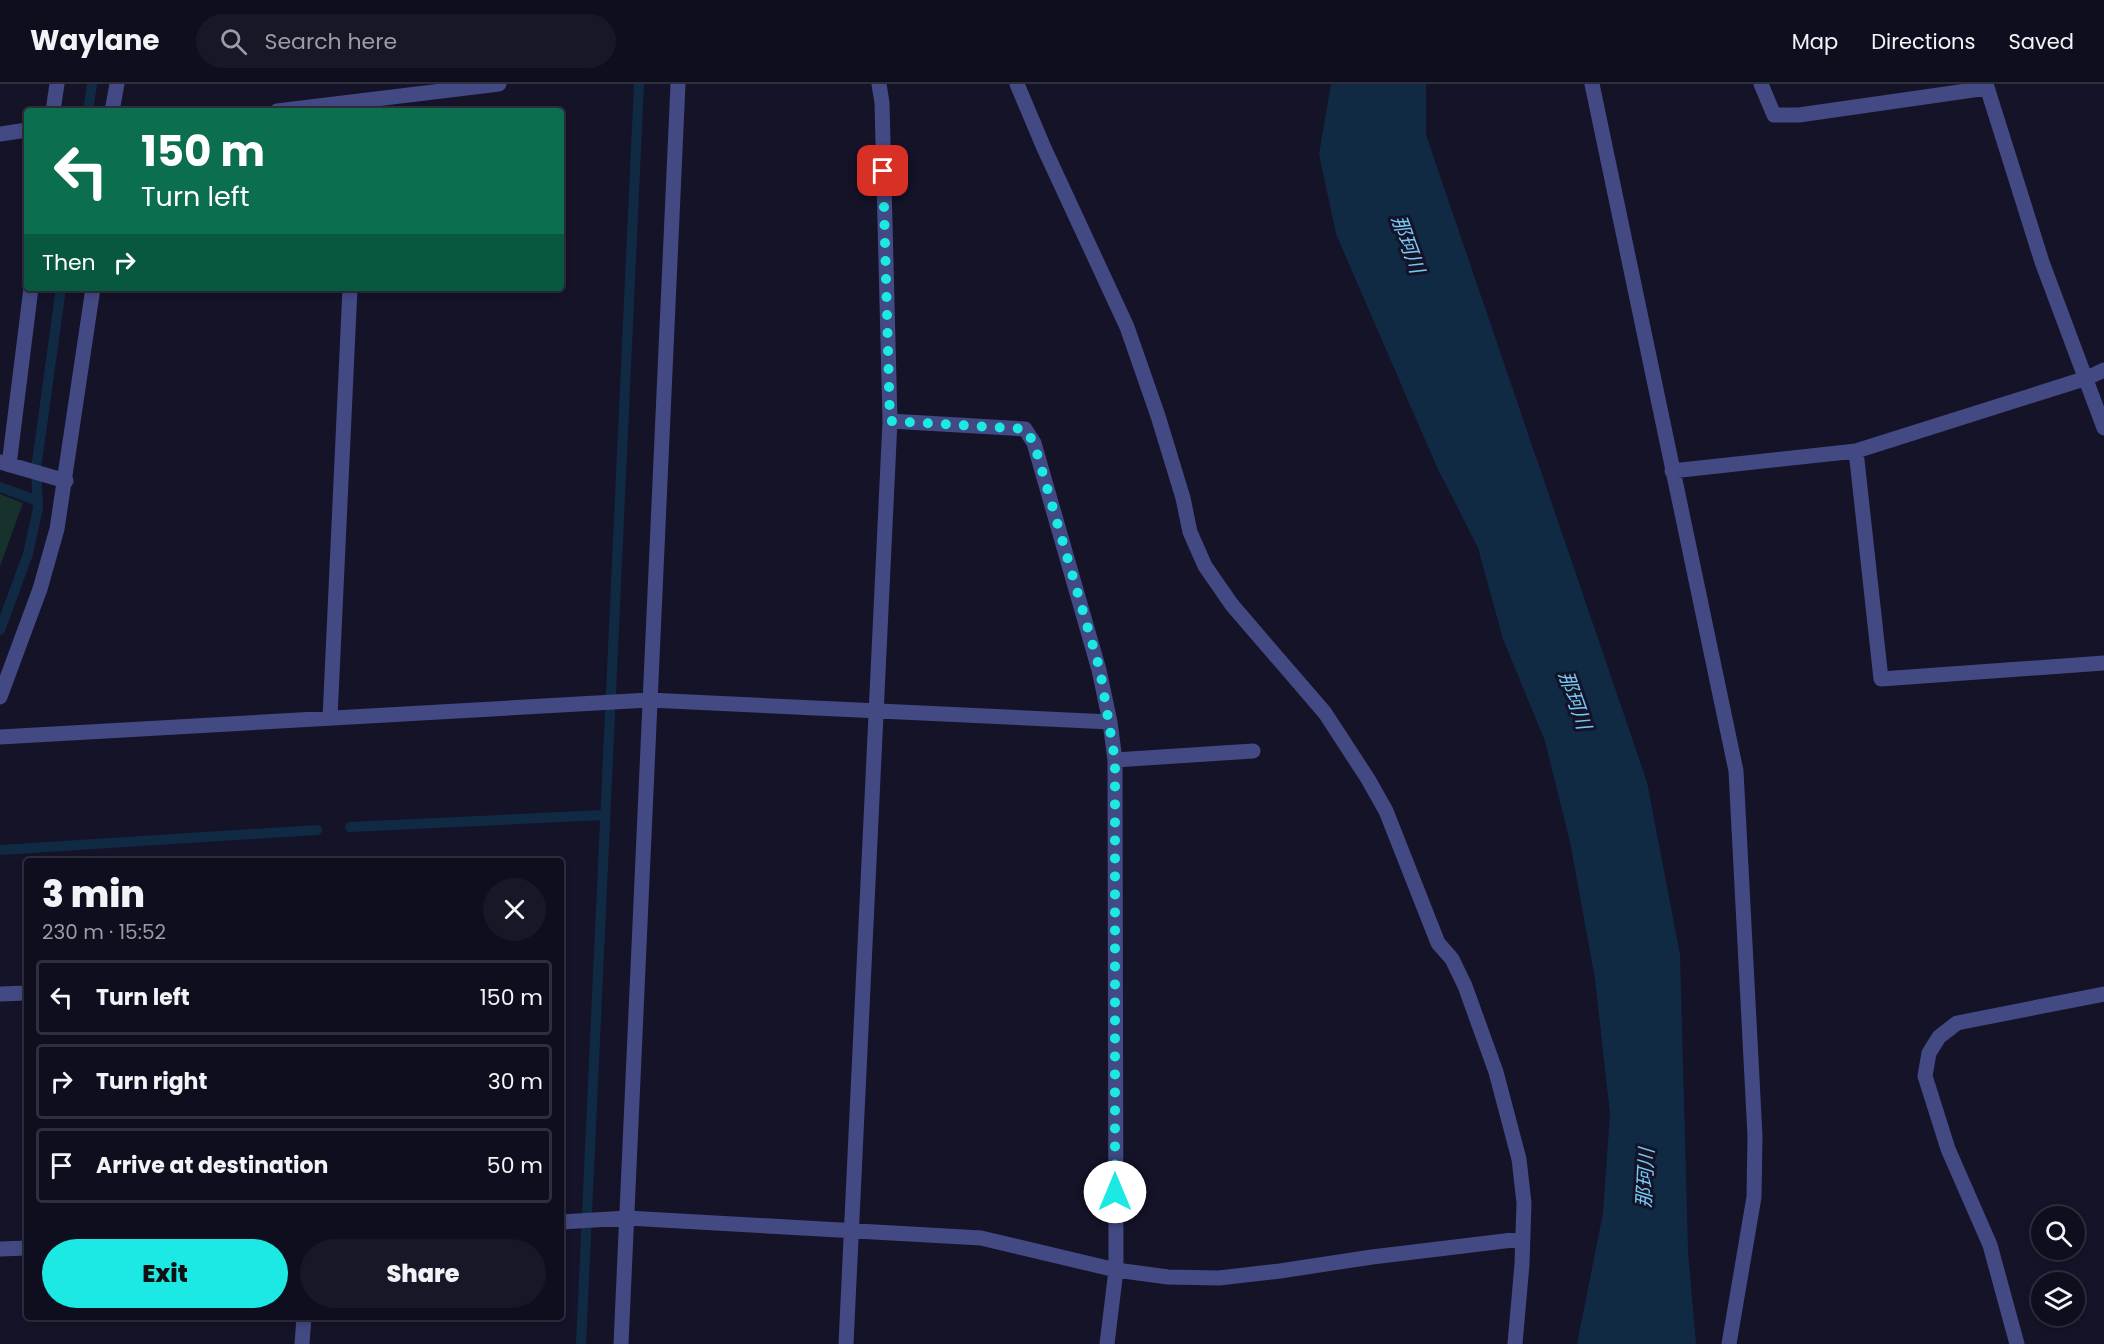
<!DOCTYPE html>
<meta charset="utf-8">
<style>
:root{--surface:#0f0e1e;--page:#181727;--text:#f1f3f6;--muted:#9b9ca4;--line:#2f2e3c;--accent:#1ce9e3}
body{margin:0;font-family:Poppins,"Noto Sans JP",sans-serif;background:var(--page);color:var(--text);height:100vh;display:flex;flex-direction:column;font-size:22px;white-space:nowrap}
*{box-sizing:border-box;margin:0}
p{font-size:20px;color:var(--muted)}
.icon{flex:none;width:33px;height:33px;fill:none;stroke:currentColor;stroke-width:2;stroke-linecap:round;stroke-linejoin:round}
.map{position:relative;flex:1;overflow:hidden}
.side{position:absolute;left:24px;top:774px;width:540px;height:462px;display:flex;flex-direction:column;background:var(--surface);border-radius:6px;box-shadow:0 3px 9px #0003,0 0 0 2px var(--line)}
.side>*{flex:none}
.guide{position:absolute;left:24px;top:24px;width:540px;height:183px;border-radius:6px;box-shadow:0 3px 9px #0003,0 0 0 2px var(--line);background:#0b6e4f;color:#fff;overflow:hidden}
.tools{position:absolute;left:2031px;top:1122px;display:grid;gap:12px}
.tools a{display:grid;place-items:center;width:54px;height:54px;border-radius:50%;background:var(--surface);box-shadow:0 3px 9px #0003,0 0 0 2px var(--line);font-size:30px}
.pin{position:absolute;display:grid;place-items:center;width:51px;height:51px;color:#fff;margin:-26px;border-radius:12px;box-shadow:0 3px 9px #0006}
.me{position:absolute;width:66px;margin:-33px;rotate:0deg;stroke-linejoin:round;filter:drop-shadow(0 0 4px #0008)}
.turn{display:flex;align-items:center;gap:21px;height:126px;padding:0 18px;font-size:27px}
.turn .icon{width:78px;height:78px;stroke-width:2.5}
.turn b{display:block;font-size:42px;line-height:51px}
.then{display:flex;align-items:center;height:57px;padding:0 18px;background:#0003;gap:12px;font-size:22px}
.round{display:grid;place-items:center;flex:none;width:63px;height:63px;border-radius:32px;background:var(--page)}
.head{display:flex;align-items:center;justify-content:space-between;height:102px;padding:0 18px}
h1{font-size:36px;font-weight:800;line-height:45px}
.primary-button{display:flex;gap:12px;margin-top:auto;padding:12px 18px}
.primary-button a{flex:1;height:69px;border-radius:36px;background:var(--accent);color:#111;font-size:24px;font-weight:800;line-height:69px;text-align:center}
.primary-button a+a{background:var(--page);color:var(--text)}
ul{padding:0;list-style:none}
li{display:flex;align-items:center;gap:18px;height:75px;margin:0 12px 9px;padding:0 6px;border:3px solid var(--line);border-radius:6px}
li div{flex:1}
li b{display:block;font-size:22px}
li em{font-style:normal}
header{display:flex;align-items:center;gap:36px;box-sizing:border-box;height:84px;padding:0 30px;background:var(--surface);border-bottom:2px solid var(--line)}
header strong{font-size:28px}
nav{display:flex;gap:33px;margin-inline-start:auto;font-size:21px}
.search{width:420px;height:54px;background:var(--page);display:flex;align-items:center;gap:15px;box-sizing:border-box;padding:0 21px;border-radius:33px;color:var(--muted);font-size:22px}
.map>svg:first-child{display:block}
</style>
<header>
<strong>Waylane</strong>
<div class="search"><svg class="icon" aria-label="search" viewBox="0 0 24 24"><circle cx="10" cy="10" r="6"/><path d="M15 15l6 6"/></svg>Search here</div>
<nav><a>Map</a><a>Directions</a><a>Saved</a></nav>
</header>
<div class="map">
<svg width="2104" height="1260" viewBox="0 0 2104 1260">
<rect width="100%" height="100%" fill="#141328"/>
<path fill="#17322d" d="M 0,410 L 23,419 L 0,482 Z"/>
<path fill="#102a44" d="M 1331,0 L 1426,0 L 1426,51 L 1647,698 L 1680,871 L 1688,1167 L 1696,1260 L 1577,1260 L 1603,1129 L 1610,1030 L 1595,895 L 1570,758 L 1545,657 L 1503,555 L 1478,464 L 1436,381 L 1336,150 L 1319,70 Z"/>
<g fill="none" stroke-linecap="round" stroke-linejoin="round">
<path stroke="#102a44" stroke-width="10" d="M 88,27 L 92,0
M 0,403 L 38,417
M 0,546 L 28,470 L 38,424 L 36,385 L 61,204
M 350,743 L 604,731
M 0,766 L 317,746
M 581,1260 L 639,0"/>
<path stroke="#434983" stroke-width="15" d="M 1017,0 L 1044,64 L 1127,243 L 1158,332 L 1183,414 L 1190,448 L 1205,482 L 1232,521 L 1325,629 L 1368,695 L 1386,727 L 1438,859 L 1452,875 L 1465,902 L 1496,988 L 1519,1075 L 1524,1119 L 1522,1180 L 1515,1260
M 1592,0 L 1736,687 L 1755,1052 L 1754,1113 L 1729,1260
M 1761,0 L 1774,31 L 1799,31 L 1987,4
M 1986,0 L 2042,178 L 2104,344
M 53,27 L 57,0
M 112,27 L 117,0
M 277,27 L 499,0
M 0,50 L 27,46
M 1856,367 L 1881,595 L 2104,579
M 0,378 L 66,397
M 9,381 L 31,204
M 1672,387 L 1856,367 L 2087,294 L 2104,286
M 0,613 L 40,505 L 57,445 L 93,204
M 330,634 L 350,204
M 0,653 L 649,616 L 1110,638 L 1099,586 L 1034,359 L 1025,345 L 890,337
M 1115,676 L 1253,667
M 0,910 L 27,909
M 561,1138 L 627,1134 L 981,1154 L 1116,1186 L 1168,1193 L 1219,1194 L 1280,1187 L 1372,1173 L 1521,1155
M 0,1165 L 27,1164
M 302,1260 L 304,1233
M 621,1260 L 678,0
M 846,1260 L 890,337 L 882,19 L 879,0
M 1107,1260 L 1116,1186 L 1115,676 L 1110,638
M 2017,1260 L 1990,1161 L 1948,1065 L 1925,992 L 1929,969 L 1939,953 L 1957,939 L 2104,910"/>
</g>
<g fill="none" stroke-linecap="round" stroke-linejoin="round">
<path stroke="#1ce9e3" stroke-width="10" stroke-dasharray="0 18" d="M 883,87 L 890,337 L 1025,345 L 1034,359 L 1100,586 L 1115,676 L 1115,1108"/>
</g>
<g text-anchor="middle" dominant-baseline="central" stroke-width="6" stroke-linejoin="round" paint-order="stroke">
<g font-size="20" font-style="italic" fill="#76c8f2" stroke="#141328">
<text transform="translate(1408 160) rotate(70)">那珂川</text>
<text transform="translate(1575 616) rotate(71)">那珂川</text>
<text transform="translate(1645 1094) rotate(-87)">那珂川</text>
</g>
</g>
</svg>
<div class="tools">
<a><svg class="icon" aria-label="search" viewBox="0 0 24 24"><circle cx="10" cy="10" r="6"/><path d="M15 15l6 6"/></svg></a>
<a><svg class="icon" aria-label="layers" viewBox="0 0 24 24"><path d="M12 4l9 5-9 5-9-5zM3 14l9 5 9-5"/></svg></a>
</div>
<div class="pin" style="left:883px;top:87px;background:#d93025"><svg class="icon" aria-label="arrive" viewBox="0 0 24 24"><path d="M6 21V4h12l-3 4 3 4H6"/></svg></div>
<svg class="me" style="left:1115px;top:1108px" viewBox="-20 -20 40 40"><circle r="19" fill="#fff"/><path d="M0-13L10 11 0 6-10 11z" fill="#1ce9e3"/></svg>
<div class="guide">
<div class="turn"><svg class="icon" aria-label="left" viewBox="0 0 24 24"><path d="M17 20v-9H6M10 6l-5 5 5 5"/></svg><div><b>150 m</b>Turn left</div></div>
<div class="then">Then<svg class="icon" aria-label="right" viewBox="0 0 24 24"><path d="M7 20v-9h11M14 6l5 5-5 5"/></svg></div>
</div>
<section class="side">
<div class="head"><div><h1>3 min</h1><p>230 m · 15:52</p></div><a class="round"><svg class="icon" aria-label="close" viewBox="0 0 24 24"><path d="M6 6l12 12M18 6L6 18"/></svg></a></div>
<ul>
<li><svg class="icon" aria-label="left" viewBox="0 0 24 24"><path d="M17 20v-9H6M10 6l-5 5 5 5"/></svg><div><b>Turn left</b></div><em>150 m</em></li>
<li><svg class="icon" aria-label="right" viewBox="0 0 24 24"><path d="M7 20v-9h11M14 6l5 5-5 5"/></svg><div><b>Turn right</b></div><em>30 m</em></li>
<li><svg class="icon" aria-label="arrive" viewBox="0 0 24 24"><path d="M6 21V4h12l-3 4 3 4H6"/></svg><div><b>Arrive at destination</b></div><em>50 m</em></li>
</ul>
<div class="primary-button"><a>Exit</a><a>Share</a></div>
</section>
</div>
